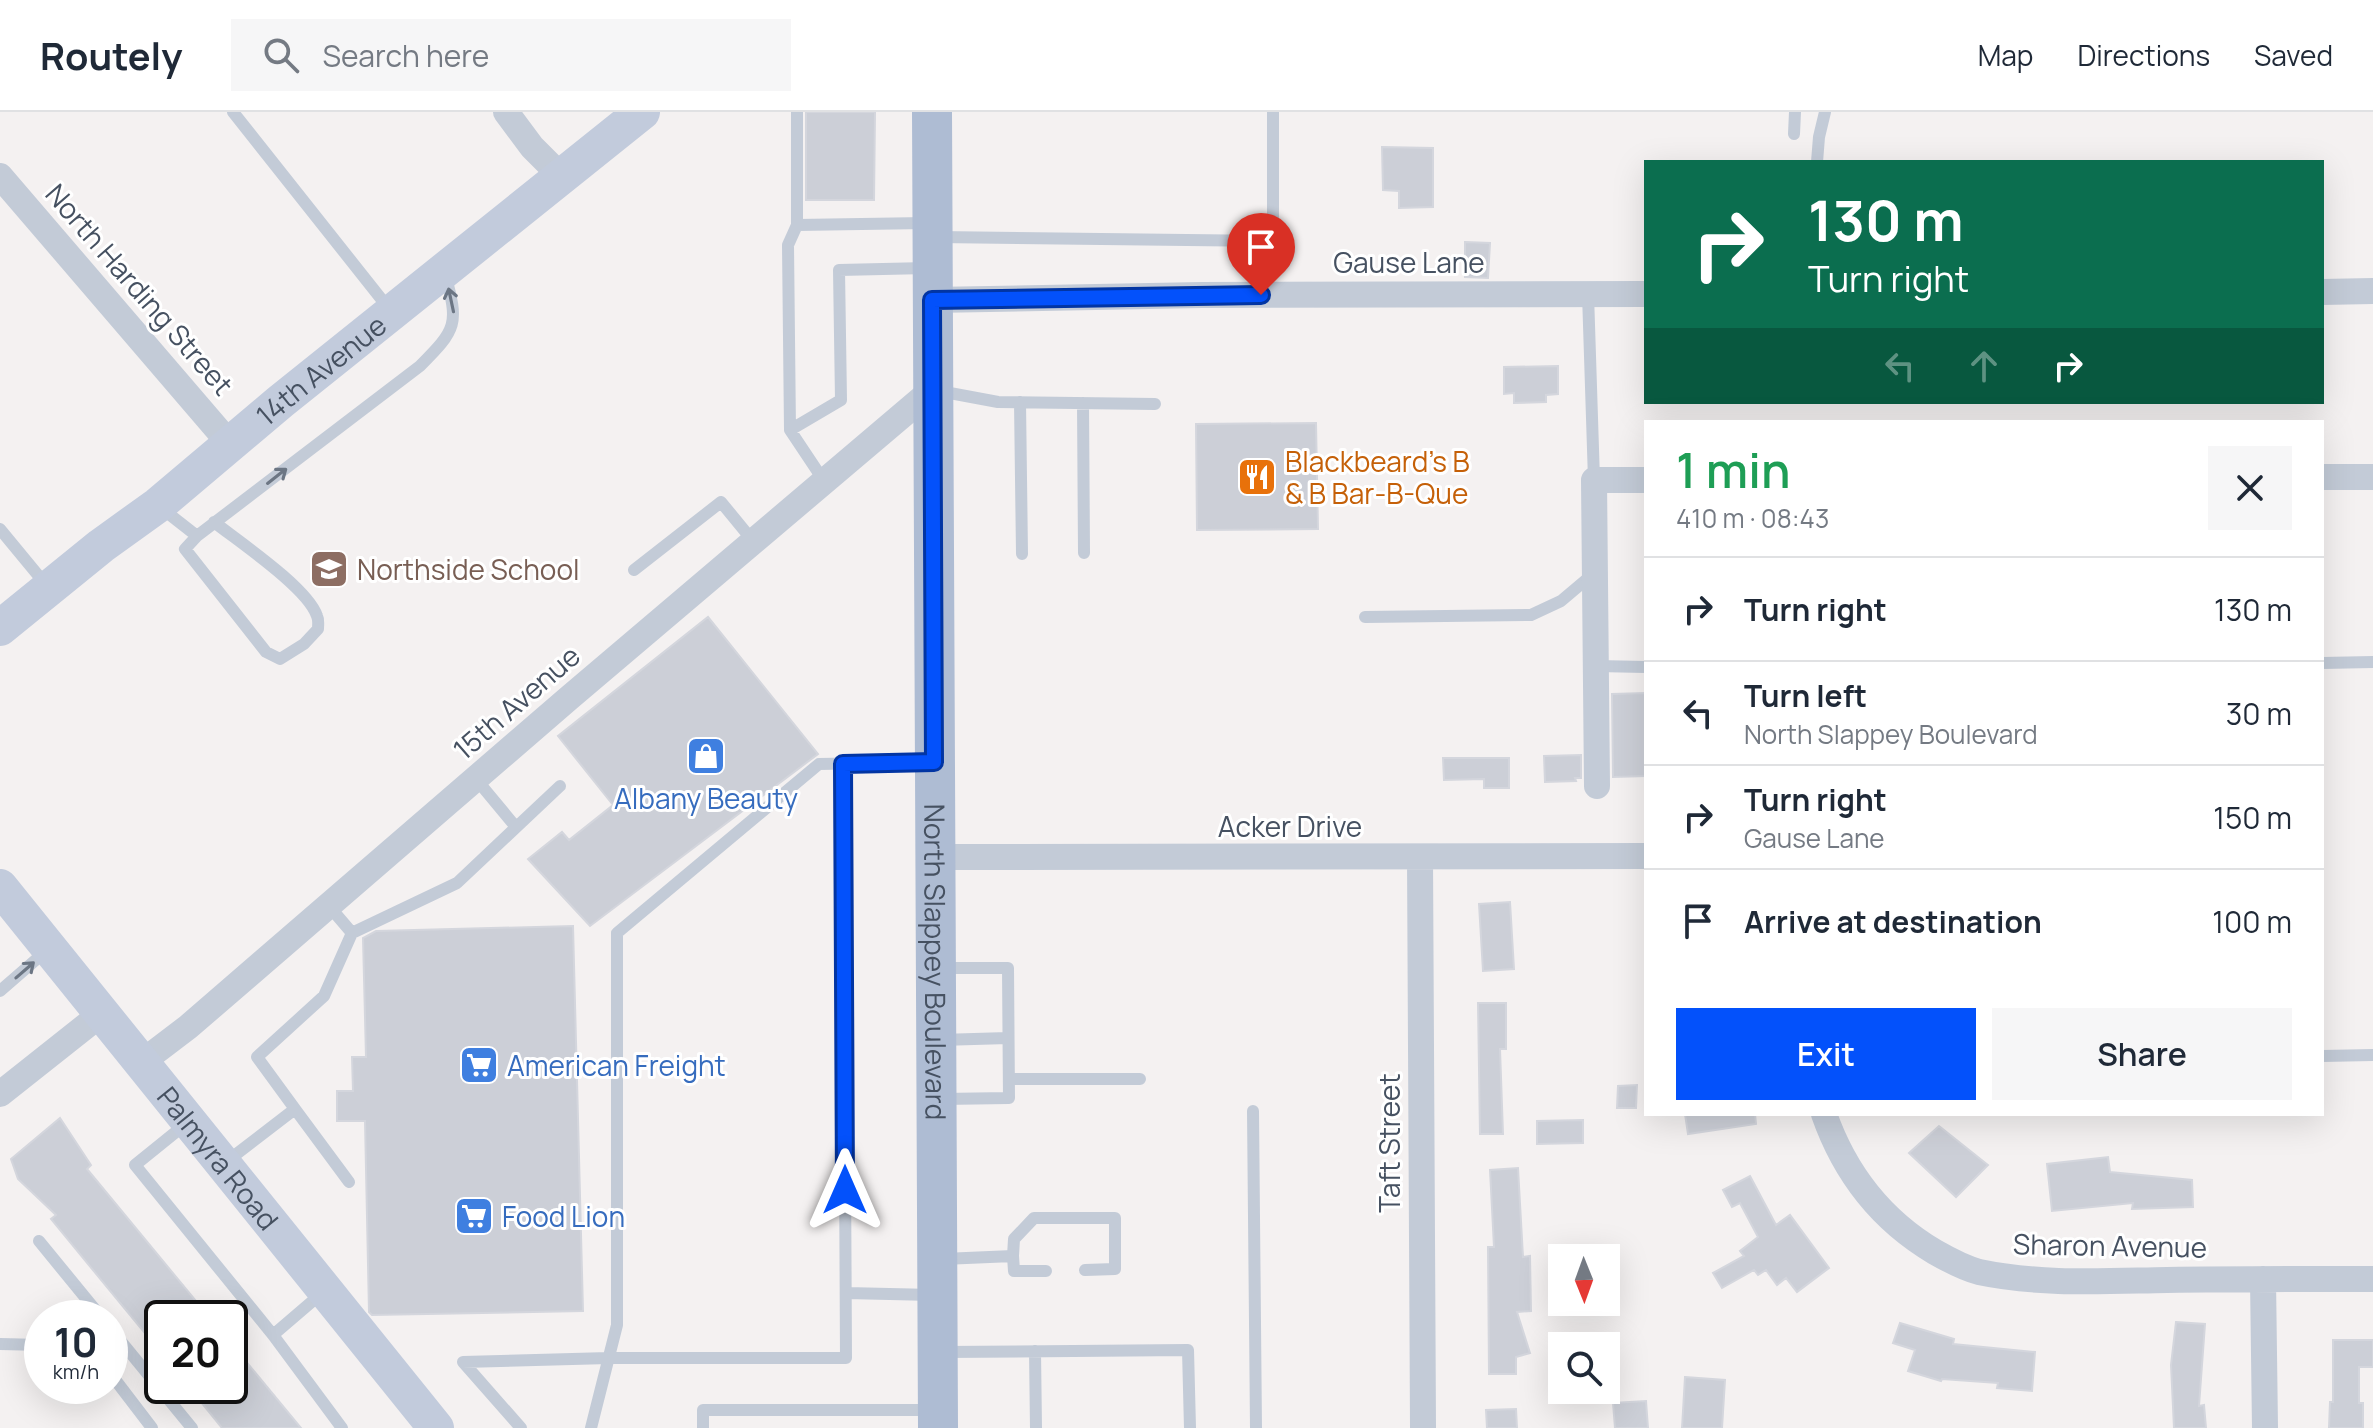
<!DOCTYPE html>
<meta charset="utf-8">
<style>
:root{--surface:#fff;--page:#f6f6f7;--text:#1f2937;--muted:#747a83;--line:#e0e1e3;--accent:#0351fb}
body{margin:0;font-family:Manrope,sans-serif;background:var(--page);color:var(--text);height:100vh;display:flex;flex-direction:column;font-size:30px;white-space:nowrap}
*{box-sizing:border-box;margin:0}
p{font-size:26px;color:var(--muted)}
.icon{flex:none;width:44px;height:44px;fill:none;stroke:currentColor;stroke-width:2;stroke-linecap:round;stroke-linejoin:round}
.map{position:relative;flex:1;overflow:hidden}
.sheet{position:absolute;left:1644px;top:308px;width:680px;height:696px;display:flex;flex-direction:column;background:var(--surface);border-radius:0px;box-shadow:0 8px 32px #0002}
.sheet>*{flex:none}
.top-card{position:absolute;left:1644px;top:48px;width:680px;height:244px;border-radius:0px;box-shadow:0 8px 32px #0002;background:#0b6e4f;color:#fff;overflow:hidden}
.needle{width:52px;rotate:179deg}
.fabs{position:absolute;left:1548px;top:1132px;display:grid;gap:16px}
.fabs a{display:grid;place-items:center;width:72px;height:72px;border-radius:0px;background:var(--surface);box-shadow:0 8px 32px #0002;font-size:40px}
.speed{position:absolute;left:24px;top:1188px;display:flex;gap:16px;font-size:40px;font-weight:700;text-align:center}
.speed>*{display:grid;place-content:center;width:104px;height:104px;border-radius:50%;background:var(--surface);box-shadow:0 8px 32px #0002;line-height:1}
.speed small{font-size:20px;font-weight:400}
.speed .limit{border:4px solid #111;border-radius:12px;background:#fff;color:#111}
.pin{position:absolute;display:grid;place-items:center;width:68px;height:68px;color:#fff;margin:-82px -34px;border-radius:50% 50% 50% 0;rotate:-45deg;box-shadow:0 0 8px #0007}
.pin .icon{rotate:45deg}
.me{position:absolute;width:88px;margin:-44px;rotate:0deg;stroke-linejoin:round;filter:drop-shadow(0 0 6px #0008)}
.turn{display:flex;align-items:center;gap:28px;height:168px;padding:0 32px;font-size:36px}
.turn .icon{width:104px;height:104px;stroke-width:2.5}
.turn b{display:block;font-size:56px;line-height:68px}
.lanes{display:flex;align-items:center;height:76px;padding:0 32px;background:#0003;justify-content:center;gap:40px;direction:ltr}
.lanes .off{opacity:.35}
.round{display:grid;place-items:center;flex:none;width:84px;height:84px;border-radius:0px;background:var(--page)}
.overview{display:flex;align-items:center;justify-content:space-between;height:136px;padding:0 32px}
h1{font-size:48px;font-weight:600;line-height:60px;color:#1e9e55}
.primary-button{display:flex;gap:16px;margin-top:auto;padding:16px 32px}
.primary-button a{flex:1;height:92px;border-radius:0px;background:var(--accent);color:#fff;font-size:32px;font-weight:600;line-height:92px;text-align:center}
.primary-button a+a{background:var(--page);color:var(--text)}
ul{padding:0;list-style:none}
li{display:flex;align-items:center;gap:24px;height:104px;padding:0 32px;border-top:2px solid var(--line)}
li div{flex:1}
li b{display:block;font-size:30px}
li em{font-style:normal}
header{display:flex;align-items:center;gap:48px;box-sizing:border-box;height:112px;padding:0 40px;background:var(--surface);border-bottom:2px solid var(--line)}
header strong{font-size:38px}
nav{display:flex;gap:44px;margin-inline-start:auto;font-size:28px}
.search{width:560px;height:72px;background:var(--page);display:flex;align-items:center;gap:20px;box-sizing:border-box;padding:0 28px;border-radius:0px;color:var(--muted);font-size:30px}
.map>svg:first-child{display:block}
</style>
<header>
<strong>Routely</strong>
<div class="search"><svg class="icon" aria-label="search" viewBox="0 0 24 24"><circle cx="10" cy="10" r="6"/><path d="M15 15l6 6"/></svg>Search here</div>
<nav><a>Map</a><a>Directions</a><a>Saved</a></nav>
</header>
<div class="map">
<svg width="2373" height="1316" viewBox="0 0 2373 1316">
<rect width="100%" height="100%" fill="#f4f1f1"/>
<path fill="#cccfd7" stroke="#d4d6dd" stroke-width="2" d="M 806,0 L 875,0 L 874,88 L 806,88 Z
M 1382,35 L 1433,36 L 1433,95 L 1399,96 L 1399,79 L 1383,78 Z
M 1465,130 L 1490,131 L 1488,166 L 1465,165 Z
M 1558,254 L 1558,282 L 1546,283 L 1546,290 L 1514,291 L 1514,281 L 1504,282 L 1504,255 Z
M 1316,311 L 1318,417 L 1197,418 L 1196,312 Z
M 708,505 L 818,642 L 590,814 L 528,747 L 562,720 L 569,728 L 613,693 L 558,624 Z
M 1646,581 L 1646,664 L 1613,665 L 1612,582 Z
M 1581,643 L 1581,666 L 1575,666 L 1576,669 L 1545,670 L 1544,644 Z
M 1443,646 L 1509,646 L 1509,676 L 1484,676 L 1484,667 L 1444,668 Z
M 1510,790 L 1514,857 L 1483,859 L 1479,792 Z
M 573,814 L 583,1199 L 372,1203 L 369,1200 L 365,1009 L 337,1009 L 337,979 L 353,979 L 352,945 L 366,945 L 363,826 L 376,819 Z
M 1478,891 L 1506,891 L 1506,937 L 1500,937 L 1503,1022 L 1480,1022 Z
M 1637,973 L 1636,996 L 1617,996 L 1618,974 Z
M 1685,1002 L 1755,1002 L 1756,1012 L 1688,1022 Z
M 60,1006 L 91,1053 L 87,1057 L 210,1206 L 162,1206 L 162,1242 L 51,1107 L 56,1103 L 18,1067 L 11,1047 Z
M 1583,1008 L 1583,1031 L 1537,1032 L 1537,1009 Z
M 1939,1014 L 1988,1053 L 1956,1085 L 1909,1041 Z
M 2108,1045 L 2110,1060 L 2192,1068 L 2193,1095 L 2132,1097 L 2133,1091 L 2052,1099 L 2047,1052 Z
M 1518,1056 L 1523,1145 L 1530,1144 L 1531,1199 L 1517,1200 L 1530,1241 L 1516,1245 L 1516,1262 L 1489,1262 L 1488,1135 L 1494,1135 L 1490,1058 Z
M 1750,1064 L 1776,1113 L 1790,1103 L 1829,1156 L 1797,1180 L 1786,1166 L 1777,1173 L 1766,1158 L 1758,1163 L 1754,1158 L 1722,1176 L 1713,1161 L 1744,1144 L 1740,1139 L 1758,1125 L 1740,1091 L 1732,1095 L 1723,1078 Z
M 2176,1210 L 2205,1212 L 2199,1294 L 2204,1293 L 2206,1316 L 2174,1316 L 2171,1253 Z
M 1900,1211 L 1954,1227 L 1953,1232 L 2035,1240 L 2032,1279 L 1997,1276 L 1998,1271 L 1942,1267 L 1941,1269 L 1908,1259 L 1915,1238 L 1893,1231 Z
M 2333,1228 L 2373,1228 L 2373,1255 L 2359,1255 L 2359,1291 L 2363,1291 L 2363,1316 L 2329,1316 L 2330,1290 L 2333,1290 Z
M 230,1230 L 301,1316 L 222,1316 L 188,1274 L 230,1274 Z
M 1685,1265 L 1725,1268 L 1722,1316 L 1682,1316 Z
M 1646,1289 L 1648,1316 L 1615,1316 L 1613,1291 Z
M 1516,1297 L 1517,1316 L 1487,1316 L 1486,1298 Z"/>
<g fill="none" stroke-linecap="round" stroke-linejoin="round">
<path stroke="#c3cbd7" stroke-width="12" d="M 233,0 L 390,198
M 797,0 L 797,113 L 788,133 L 790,318 L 824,369
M 1794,22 L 1795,0
M 1817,50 L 1819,25 L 1825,0
M 797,113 L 926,111
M 937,125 L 1273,129 L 1273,0
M 1588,182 L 1594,368
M 939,279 L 998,290 L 1155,292
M 1020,290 L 1022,442
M 1083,291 L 1084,441
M 790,318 L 841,288 L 839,158 L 927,156
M 160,395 L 197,424 L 420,254 C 457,217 459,212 445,162
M 0,417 L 47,474
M 197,424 L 185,437 L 266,540 L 280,547 L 304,532 L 318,517 C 318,513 319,508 317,504 C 308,476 238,429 214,410
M 634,458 L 721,390 L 753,429
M 1365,505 L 1531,503 L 1561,489 L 1593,462
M 2322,551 L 2373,550
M 1596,554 L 1646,555
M 476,667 L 515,714
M 352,821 L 457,771 L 560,674
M 0,879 L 46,839
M 940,928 L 1008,926
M 2322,944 L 2373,943
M 1009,967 L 1140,967
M 942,987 L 1009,986 L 1008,856 L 943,856
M 295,997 L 257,945 L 324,884 L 352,821 L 329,794
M 1253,999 L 1256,1316
M 187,1011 L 135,1053 L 273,1223 L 322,1181
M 226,1050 L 295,997 L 349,1070
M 39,1129 L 102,1206
M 1013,1144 L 1014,1159 L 1046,1159
M 943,1147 L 1013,1144 L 1014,1127 L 1034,1106 L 1115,1106 L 1115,1157 L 1085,1158
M 846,1181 L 933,1183
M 110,1216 L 192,1316
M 273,1223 L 342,1316
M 0,1232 L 42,1233
M 1035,1239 L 1036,1316
M 944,1240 L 1188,1238 L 1190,1316
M 110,1261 L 152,1316
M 521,1316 L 463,1250 L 609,1246 L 846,1246 L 843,652
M 591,1316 L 617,1213 L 617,821 L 819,652 L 930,650
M 703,1316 L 703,1298 L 934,1298"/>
<path stroke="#c3cbd7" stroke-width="26" d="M 506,0 L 532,35 L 561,64
M 0,64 L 230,332
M 2322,180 L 2373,179
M 932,188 L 1202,183 L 1646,182
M 2322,365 L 2373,365
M 1597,674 L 1594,368 L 1646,368
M 934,745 L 1646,744
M 1420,745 L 1423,1316
M 142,950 L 188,915 L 569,586 L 932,278
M 0,982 L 101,902
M 1824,1002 C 1845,1062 1881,1108 1935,1140 C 1949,1148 1964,1156 1979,1160 C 2041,1173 2104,1169 2167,1168 C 2236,1167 2304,1167 2373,1167
M 2263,1167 L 2265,1316"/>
<g stroke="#c2cbdc" stroke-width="36">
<path id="s1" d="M 0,516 L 101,434 L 158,393 L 280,290 L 642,0"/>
<path id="s2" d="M 0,775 L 436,1316"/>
</g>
<path stroke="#aebcd3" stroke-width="40" id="s3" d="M 932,0 L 938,1316"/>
</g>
<defs><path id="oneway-shaft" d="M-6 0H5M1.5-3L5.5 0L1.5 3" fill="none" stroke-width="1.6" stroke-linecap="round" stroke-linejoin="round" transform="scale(2)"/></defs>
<g stroke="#6c7684">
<use href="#oneway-shaft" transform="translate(451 188) rotate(-102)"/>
<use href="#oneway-shaft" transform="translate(277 364) rotate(-38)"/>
<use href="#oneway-shaft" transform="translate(25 858) rotate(-41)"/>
</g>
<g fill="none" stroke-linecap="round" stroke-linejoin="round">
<g stroke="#0235a3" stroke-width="20">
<path id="route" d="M 845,1078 L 843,652 L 934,650 L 932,188 L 1261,183"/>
</g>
<use href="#route" stroke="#0351fb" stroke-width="14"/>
</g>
<defs>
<g id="restaurant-square" transform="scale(2)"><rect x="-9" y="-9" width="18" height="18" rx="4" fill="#e8710a" stroke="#fff"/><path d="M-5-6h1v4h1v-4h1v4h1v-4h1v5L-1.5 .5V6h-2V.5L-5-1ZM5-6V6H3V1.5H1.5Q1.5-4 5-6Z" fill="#fff"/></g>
<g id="school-square" transform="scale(2)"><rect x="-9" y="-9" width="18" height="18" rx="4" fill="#8d6e63" stroke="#fff"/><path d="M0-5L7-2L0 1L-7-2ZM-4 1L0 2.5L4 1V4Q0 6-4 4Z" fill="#fff"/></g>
<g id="shop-square" transform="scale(2)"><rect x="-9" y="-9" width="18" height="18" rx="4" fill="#3f7fe0" stroke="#fff"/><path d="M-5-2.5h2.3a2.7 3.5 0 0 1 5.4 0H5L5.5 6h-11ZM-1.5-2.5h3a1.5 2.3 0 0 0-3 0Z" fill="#fff"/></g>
<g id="supermarket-square" transform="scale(2)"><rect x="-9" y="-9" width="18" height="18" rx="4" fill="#3f7fe0" stroke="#fff"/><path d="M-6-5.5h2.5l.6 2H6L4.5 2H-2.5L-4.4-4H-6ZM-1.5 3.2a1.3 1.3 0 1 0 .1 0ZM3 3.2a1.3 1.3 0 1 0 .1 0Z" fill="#fff"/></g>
</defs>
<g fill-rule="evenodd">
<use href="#restaurant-square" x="1257" y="365"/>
<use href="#school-square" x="329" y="457"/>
<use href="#shop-square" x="706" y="644"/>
<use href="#supermarket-square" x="479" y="953"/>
<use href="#supermarket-square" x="474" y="1104"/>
</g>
<g text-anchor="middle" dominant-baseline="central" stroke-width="6" stroke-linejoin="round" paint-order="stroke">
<g font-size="28" fill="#465161" stroke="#fff">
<text x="1409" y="150">Gause Lane</text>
<text transform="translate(140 177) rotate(49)">North Harding Street</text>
<text stroke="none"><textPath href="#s1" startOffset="412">14th Avenue</textPath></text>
<text transform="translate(516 590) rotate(-41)">15th Avenue</text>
<text x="1290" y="714">Acker Drive</text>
<text stroke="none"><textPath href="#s3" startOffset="850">North Slappey Boulevard</textPath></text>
<text transform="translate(1389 1031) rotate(-90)">Taft Street</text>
<text stroke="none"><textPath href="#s2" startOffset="348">Palmyra Road</textPath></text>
<text transform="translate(2110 1133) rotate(1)">Sharon Avenue</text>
</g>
<g font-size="28" fill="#c56008" stroke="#fff" text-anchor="start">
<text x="1285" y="349">Blackbeard's B<tspan x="1285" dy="32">&amp; B Bar-B-Que</tspan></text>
</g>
<g font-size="28" fill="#785e54" stroke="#fff" text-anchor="start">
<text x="357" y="457">Northside School</text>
</g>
<g font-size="28" fill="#366cbe" stroke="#fff" text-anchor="start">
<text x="706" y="686" text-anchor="middle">Albany Beauty</text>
<text x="507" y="953">American Freight</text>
<text x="502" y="1104">Food Lion</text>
</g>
</g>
</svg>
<div class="fabs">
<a><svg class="needle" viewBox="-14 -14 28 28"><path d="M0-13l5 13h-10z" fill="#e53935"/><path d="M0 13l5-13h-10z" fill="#747a83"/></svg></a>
<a><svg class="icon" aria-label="search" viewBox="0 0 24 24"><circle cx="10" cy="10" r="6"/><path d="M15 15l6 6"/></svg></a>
</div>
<div class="speed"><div>10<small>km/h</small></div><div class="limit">20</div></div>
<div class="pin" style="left:1261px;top:183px;background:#d93025"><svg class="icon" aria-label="arrive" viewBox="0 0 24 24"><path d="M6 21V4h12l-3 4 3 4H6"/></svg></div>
<svg class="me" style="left:845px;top:1078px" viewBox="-20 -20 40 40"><path d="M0-17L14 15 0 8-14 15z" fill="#0351fb" stroke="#fff" stroke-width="4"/></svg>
<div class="top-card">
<div class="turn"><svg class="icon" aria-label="right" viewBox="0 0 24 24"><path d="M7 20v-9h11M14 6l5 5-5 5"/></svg><div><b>130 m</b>Turn right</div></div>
<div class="lanes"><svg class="icon off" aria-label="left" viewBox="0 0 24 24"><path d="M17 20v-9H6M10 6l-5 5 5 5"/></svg><svg class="icon off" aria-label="ahead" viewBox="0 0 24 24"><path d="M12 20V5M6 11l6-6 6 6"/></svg><svg class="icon" aria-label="right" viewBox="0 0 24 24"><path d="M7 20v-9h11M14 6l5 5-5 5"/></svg></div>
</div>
<section class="sheet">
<div class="overview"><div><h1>1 min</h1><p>410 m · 08:43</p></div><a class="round"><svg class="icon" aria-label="close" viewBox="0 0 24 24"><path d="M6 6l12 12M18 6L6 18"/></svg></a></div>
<ul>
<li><svg class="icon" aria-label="right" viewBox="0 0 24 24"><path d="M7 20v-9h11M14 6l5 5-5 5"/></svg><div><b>Turn right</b></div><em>130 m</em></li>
<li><svg class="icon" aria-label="left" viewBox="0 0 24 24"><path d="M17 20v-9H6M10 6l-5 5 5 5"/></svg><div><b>Turn left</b><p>North Slappey Boulevard</p></div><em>30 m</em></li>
<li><svg class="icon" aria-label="right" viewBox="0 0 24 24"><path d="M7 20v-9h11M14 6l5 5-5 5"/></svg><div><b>Turn right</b><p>Gause Lane</p></div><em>150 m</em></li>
<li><svg class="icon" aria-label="arrive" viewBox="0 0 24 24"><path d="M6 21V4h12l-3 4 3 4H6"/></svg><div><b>Arrive at destination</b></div><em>100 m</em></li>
</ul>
<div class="primary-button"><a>Exit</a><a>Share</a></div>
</section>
</div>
